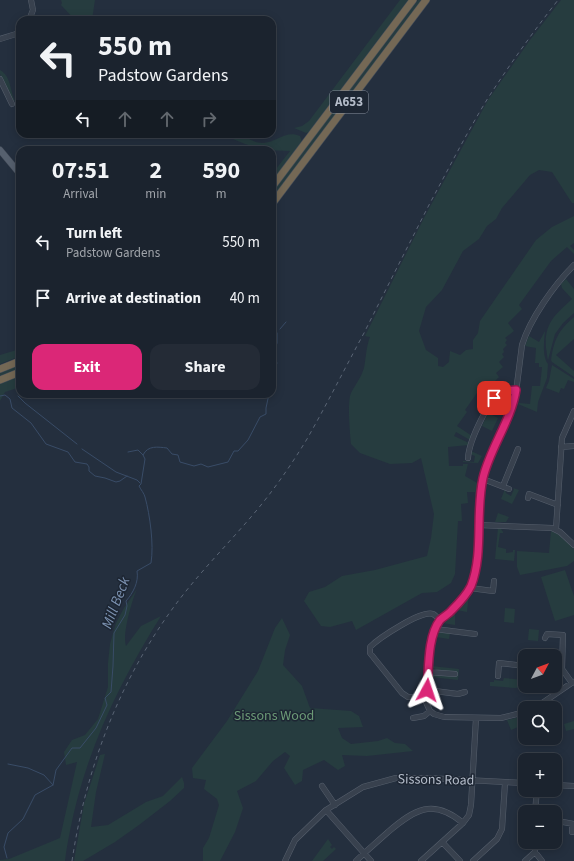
<!DOCTYPE html>
<meta charset="utf-8">
<style>
:root{--surface:#1b232e;--page:#242b36;--text:#f1f3f6;--muted:#a0a4aa;--line:#39404a;--accent:#db2777}
body{margin:0;font-family:"Source Sans 3",sans-serif;background:var(--page);color:var(--text);height:100vh;display:flex;flex-direction:column;font-size:15px;white-space:nowrap}
*{box-sizing:border-box;margin:0}
p{font-size:13px;color:var(--muted)}
.icon{flex:none;width:22px;height:22px;fill:none;stroke:currentColor;stroke-width:2;stroke-linecap:round;stroke-linejoin:round}
.map{position:relative;flex:1;overflow:hidden}
.side{position:absolute;left:16px;top:146px;width:260px;height:252px;display:flex;flex-direction:column;background:var(--surface);border-radius:12px;box-shadow:0 2px 10px #0003,0 0 0 1px var(--line)}
.side>*{flex:none}
.top-card{position:absolute;left:16px;top:16px;width:260px;height:122px;border-radius:12px;box-shadow:0 2px 10px #0003,0 0 0 1px var(--line);background:#1b232e;color:var(--text);overflow:hidden}
.needle{width:26px;rotate:49deg}
.controls{position:absolute;left:518px;top:649px;display:grid;gap:8px}
.controls a{display:grid;place-items:center;width:44px;height:44px;border-radius:8px;background:var(--surface);box-shadow:0 2px 10px #0003,0 0 0 1px var(--line);font-size:20px}
.pin{position:absolute;display:grid;place-items:center;width:34px;height:34px;color:#fff;margin:-17px;border-radius:8px;box-shadow:0 2px 6px #0006}
.me{position:absolute;width:44px;margin:-22px;rotate:5deg;stroke-linejoin:round;filter:drop-shadow(0 0 3px #0008)}
.turn{display:flex;align-items:center;gap:14px;height:84px;padding:0 16px;font-size:18px}
.turn .icon{width:52px;height:52px;stroke-width:2.5}
.turn b{display:block;font-size:28px;line-height:34px}
.lanes{display:flex;align-items:center;height:38px;padding:0 16px;background:#0003;justify-content:center;gap:20px;direction:ltr}
.lanes .off{opacity:.35}
.eta{display:flex;justify-content:space-evenly;align-items:center;height:68px;text-align:center}
.eta b{font-size:24px;font-weight:700;line-height:28px}
.button{display:flex;gap:8px;margin-top:auto;padding:8px 16px}
.button a{flex:1;height:46px;border-radius:12px;background:var(--accent);color:#fff;font-size:16px;font-weight:700;line-height:46px;text-align:center}
.button a+a{background:var(--page);color:var(--text)}
ul{padding:0;list-style:none}
li{display:flex;align-items:center;gap:12px;height:56px;padding:0 16px}
li div{flex:1}
li b{display:block;font-size:15px}
li em{font-style:normal}
.map>svg:first-child{display:block}
</style>
<div class="map">
<svg width="574" height="861" viewBox="0 0 574 861">
<rect width="100%" height="100%" fill="#242f3e"/>
<path fill="#263c3f" d="M 61,0 L 95,0 L 92,20 L 75,20 L 61,5 L 62,3 Z
M 400,0 L 409,0 L 311,131 L 306,133 L 294,128 L 302,126 L 309,121 Z
M 418,0 L 424,0 L 272,202 L 272,192 Z
M 561,0 L 574,0 L 574,203 L 572,203 L 552,172 L 539,170 L 530,175 L 502,208 L 496,219 L 487,226 L 479,239 L 463,251 L 442,290 L 426,307 L 419,331 L 426,350 L 438,358 L 438,366 L 443,367 L 449,362 L 450,351 L 460,355 L 466,350 L 473,349 L 473,340 L 478,333 L 480,321 L 536,240 L 552,227 L 574,216 L 574,243 L 570,246 L 574,250 L 574,254 L 567,247 L 551,261 L 519,305 L 522,309 L 508,323 L 514,331 L 505,338 L 507,340 L 505,343 L 507,345 L 503,349 L 504,352 L 502,354 L 504,357 L 499,362 L 503,367 L 496,373 L 499,377 L 494,382 L 496,385 L 485,394 L 489,399 L 488,401 L 477,393 L 465,410 L 467,412 L 457,426 L 472,436 L 470,440 L 456,432 L 454,436 L 469,443 L 468,445 L 448,447 L 449,466 L 463,466 L 463,464 L 468,464 L 465,476 L 479,484 L 477,495 L 475,496 L 475,492 L 467,492 L 468,503 L 461,504 L 462,521 L 458,521 L 455,574 L 451,583 L 437,592 L 422,593 L 356,630 L 352,621 L 330,627 L 321,626 L 304,601 L 309,592 L 325,587 L 342,576 L 375,570 L 427,556 L 431,538 L 434,514 L 421,458 L 412,463 L 390,464 L 360,453 L 351,444 C 350,433 347,403 351,393 C 355,385 361,378 364,368 C 366,358 366,347 370,337 L 365,336 L 425,216 L 488,100 L 530,40 Z
M 0,70 C 11,76 10,91 15,101 L 12,100 L 0,74 Z
M 221,134 C 226,134 232,133 237,134 C 246,136 254,144 264,143 C 277,142 286,130 300,136 L 302,142 L 272,181 L 272,174 L 290,151 L 264,150 L 245,144 Z
M 566,279 L 574,289 L 574,313 L 563,323 L 555,334 L 548,360 C 547,357 547,352 546,348 C 544,323 555,315 572,299 L 562,288 L 561,284 Z
M 574,317 L 574,339 L 556,355 L 574,371 L 574,377 L 552,362 L 551,360 C 554,339 559,330 574,317 Z
M 545,331 C 544,341 542,356 548,364 L 547,378 L 538,402 L 537,412 L 518,404 L 519,403 L 530,404 L 532,386 L 540,386 L 542,367 L 539,367 L 539,363 L 535,363 L 536,348 L 525,346 L 529,336 L 539,342 Z
M 20,349 L 20,356 L 0,364 L 0,355 Z
M 20,364 L 20,369 L 0,377 L 0,372 Z
M 552,365 L 574,379 L 574,382 L 568,380 L 564,389 L 561,388 L 559,393 L 546,388 L 549,381 Z
M 20,376 L 20,387 L 5,392 L 0,401 L 0,384 Z
M 504,393 L 508,393 L 510,394 L 505,403 L 497,400 Z
M 488,413 L 498,418 L 492,431 L 482,426 Z
M 471,451 L 482,456 L 478,463 L 463,462 L 463,461 L 474,462 L 475,456 L 470,454 Z
M 513,488 L 519,490 L 512,504 L 501,499 L 505,489 L 506,493 L 511,496 L 514,489 Z
M 498,513 L 509,517 L 506,522 L 495,522 Z
M 498,528 L 501,529 L 503,532 L 503,533 L 500,533 L 498,547 L 506,549 L 506,553 L 513,552 L 513,550 L 515,550 L 514,561 L 495,559 Z
M 551,531 L 558,534 L 574,549 L 574,561 L 567,566 L 520,575 L 517,567 L 517,551 L 549,553 Z
M 565,570 L 574,596 L 574,615 L 555,621 L 541,577 Z
M 137,589 C 132,600 122,635 126,646 L 141,626 L 161,616 C 119,683 85,753 70,831 C 68,841 66,851 65,861 L 0,861 L 0,860 L 9,859 L 60,838 L 77,762 L 66,765 L 64,752 L 72,740 L 85,735 L 98,719 L 108,687 L 108,663 L 110,644 L 116,623 L 124,608 Z
M 469,593 L 467,612 L 457,610 Z
M 505,608 L 515,609 L 514,623 L 504,622 Z
M 455,612 L 455,625 L 443,623 L 443,622 Z
M 282,618 L 290,635 L 285,650 L 283,665 L 302,686 L 310,708 L 351,711 L 359,716 L 363,727 L 338,728 L 342,738 L 351,744 L 378,741 L 387,738 L 395,743 L 405,744 L 413,751 L 367,756 L 342,755 L 345,766 L 338,770 L 324,760 L 303,770 L 302,781 L 295,785 L 284,768 L 290,756 L 285,752 L 273,761 L 256,781 L 237,791 L 243,808 L 235,832 L 220,861 L 203,861 L 203,848 L 209,838 L 219,805 L 217,799 L 204,789 L 206,780 L 193,778 L 192,768 L 227,721 L 258,671 L 275,628 Z
M 529,629 L 539,630 L 538,641 L 528,640 Z
M 439,632 L 450,633 L 449,639 L 436,637 Z
M 431,666 L 459,669 L 458,680 L 431,677 L 433,674 L 457,676 L 457,672 L 436,670 Z
M 504,678 L 525,680 L 526,686 L 515,688 L 490,686 L 490,682 L 494,682 L 494,680 L 503,681 Z
M 520,717 L 523,725 L 511,730 L 507,720 Z
M 574,721 L 574,729 L 566,731 L 564,724 Z
M 105,754 L 96,792 L 91,827 L 108,825 L 146,802 L 163,796 L 182,777 L 184,783 L 184,788 L 170,801 L 139,825 L 115,842 L 83,861 L 74,861 L 84,804 L 100,755 Z
M 328,839 L 332,845 L 330,847 L 332,849 L 334,847 L 336,849 L 323,861 L 312,861 Z"/>
<g fill="none" stroke-linecap="round" stroke-linejoin="round">
<path stroke="#394c67" stroke-width="1" d="M 280,329 L 286,322
M 272,373 L 277,363 L 273,356 L 277,343 L 277,333
M 0,396 L 5,395 L 10,399 L 12,408 L 31,423 L 46,444 L 68,452 L 75,462 L 87,464 L 89,467 L 89,471 L 95,476 L 105,478 L 116,482 L 120,481 L 127,476
M 18,396 L 25,403 L 77,444
M 82,449 L 116,472 L 137,480 L 140,483
M 128,452 L 138,450 L 143,455
M 8,764 L 28,768 L 44,775 L 53,785
M 7,858 L 4,847 L 8,833 L 23,819 L 35,795 L 53,785 L 56,770 L 72,748 L 80,748 L 96,728 L 107,705 L 105,698 L 111,692 L 113,666 L 114,633 L 125,615 L 127,606 L 126,601 C 133,593 139,582 137,571 L 151,563 C 154,545 150,515 145,497 C 144,493 141,490 139,486 L 141,484 L 145,459 L 143,455 C 148,445 158,447 167,448 L 172,454 L 178,455 L 180,462 L 194,466 L 201,464 L 208,467 L 228,462 L 234,451 L 238,451 L 248,440 L 260,417 L 266,414 L 266,408 L 269,394"/>
<g stroke="#565f6c" stroke-width="6">
<path id="minor" d="M 29,20 L 33,10 L 31,0
M 0,39 L 16,34 L 20,31
M 0,79 L 12,104
M 561,447 L 574,446
M 468,458 C 469,442 489,396 504,391 C 508,389 512,390 516,390
M 483,479 L 509,489
M 503,486 L 518,449
M 528,498 L 529,494 L 558,505
M 478,525 L 552,528 L 560,532 L 574,545
M 556,529 L 562,438 L 574,411
M 470,588 L 493,591 L 494,581
M 435,629 L 475,634
M 545,638 L 547,634 L 563,635 L 562,669 L 572,683
M 555,668 L 562,669
M 428,672 L 455,674
M 498,676 L 499,663 L 525,666
M 427,690 L 458,694 L 465,692
M 426,697 L 408,697 L 402,693 L 370,653 L 370,647 C 379,638 421,610 433,614 C 435,615 438,618 440,620
M 535,708 L 573,682
M 525,712 L 501,718 L 444,717 L 434,714 L 430,711 L 426,702 L 431,639 L 440,620 L 452,610 L 470,588 L 477,566 L 478,525 L 483,479 L 488,461 L 515,400 L 522,345 C 530,319 554,285 574,265
M 413,718 L 424,716 L 430,711
M 542,738 L 543,741 L 549,738
M 532,759 L 532,760
M 555,785 L 574,786
M 322,786 L 335,805
M 326,810 L 371,861
M 535,812 L 537,790
M 563,822 L 574,824
M 572,832 L 572,824
M 442,842 L 460,861
M 535,842 L 535,852 L 542,861
M 285,861 L 295,840 L 326,810 L 363,787 L 396,778 L 427,778 L 525,783
M 356,861 C 366,851 377,842 388,832 C 415,809 433,798 463,823
M 421,861 L 463,823 L 469,815 L 471,805 L 476,718
M 473,861 L 497,839 L 502,829 L 505,783
M 525,861 L 535,852"/>
</g>
<g stroke="#414a57" stroke-width="7">
<path id="major" d="M 0,150 L 20,174"/>
</g>
<g stroke="#434c59" stroke-width="8">
<path id="highway" d="M 272,187 L 413,0
M 272,204 L 426,0
M 0,369 L 20,361
M 0,380 L 20,372"/>
</g>
<use href="#minor" stroke="#38414e" stroke-width="5"/>
<use href="#major" stroke="#56606e" stroke-width="6"/>
<use href="#highway" stroke="#746855" stroke-width="7"/>
<path stroke="#5a6575" stroke-width="1" stroke-dasharray="4 4" stroke-linecap="butt" d="M 72,861 C 86,767 121,676 179,600 C 205,566 235,537 261,505 C 278,484 293,462 307,439 C 327,404 345,368 364,333 C 386,289 408,246 430,203 C 449,168 467,132 488,98 C 510,64 533,32 558,0"/>
</g>
<g fill="none" stroke-linecap="round" stroke-linejoin="round">
<g stroke="#8e194d" stroke-width="10">
<path id="route" d="M 427,690 C 429,670 427,637 440,620 C 444,616 449,614 452,610 C 458,604 467,594 471,586 C 484,553 475,514 483,478 C 490,448 511,421 516,390 L 504,391 L 494,398"/>
</g>
<use href="#route" stroke="#db2777" stroke-width="7"/>
</g>
<g text-anchor="middle" dominant-baseline="central" stroke-width="3" stroke-linejoin="round" paint-order="stroke">
<rect fill="#1d2633" stroke="#878f9c" stroke-width="1" x="330" y="91" width="38" height="22" rx="3"/>
<g font-size="13" font-weight="bold" fill="#b4bcc9">
<text x="349" y="102">A653</text>
</g>
<g font-size="14" fill="#6b9a76" stroke="#1d2633">
<text x="274" y="716">Sissons Wood</text>
</g>
<g font-size="14" fill="#b4bcc9" stroke="#1d2633">
<text transform="translate(436 780) rotate(1)">Sissons Road</text>
</g>
<g font-size="15" font-style="italic" fill="#7c92b1" stroke="#1d2633">
<text transform="translate(116 603) rotate(-69)">Mill Beck</text>
</g>
</g>
</svg>
<div class="controls">
<a><svg class="needle" viewBox="-14 -14 28 28"><path d="M0-13l5 13h-10z" fill="#e53935"/><path d="M0 13l5-13h-10z" fill="#a0a4aa"/></svg></a>
<a><svg class="icon" aria-label="search" viewBox="0 0 24 24"><circle cx="10" cy="10" r="6"/><path d="M15 15l6 6"/></svg></a>
<a>+</a>
<a>−</a>
</div>
<div class="pin" style="left:494px;top:398px;background:#d93025"><svg class="icon" aria-label="arrive" viewBox="0 0 24 24"><path d="M6 21V4h12l-3 4 3 4H6"/></svg></div>
<svg class="me" style="left:427px;top:690px" viewBox="-20 -20 40 40"><path d="M0-17L14 15 0 8-14 15z" fill="#db2777" stroke="#fff" stroke-width="4"/></svg>
<div class="top-card">
<div class="turn"><svg class="icon" aria-label="left" viewBox="0 0 24 24"><path d="M17 20v-9H6M10 6l-5 5 5 5"/></svg><div><b>550 m</b>Padstow Gardens</div></div>
<div class="lanes"><svg class="icon" aria-label="left" viewBox="0 0 24 24"><path d="M17 20v-9H6M10 6l-5 5 5 5"/></svg><svg class="icon off" aria-label="ahead" viewBox="0 0 24 24"><path d="M12 20V5M6 11l6-6 6 6"/></svg><svg class="icon off" aria-label="ahead" viewBox="0 0 24 24"><path d="M12 20V5M6 11l6-6 6 6"/></svg><svg class="icon off" aria-label="right" viewBox="0 0 24 24"><path d="M7 20v-9h11M14 6l5 5-5 5"/></svg></div>
</div>
<section class="side">
<div class="eta">
<div><b>07:51</b><p>Arrival</p></div>
<div><b>2</b><p>min</p></div>
<div><b>590</b><p>m</p></div>
</div>
<ul>
<li><svg class="icon" aria-label="left" viewBox="0 0 24 24"><path d="M17 20v-9H6M10 6l-5 5 5 5"/></svg><div><b>Turn left</b><p>Padstow Gardens</p></div><em>550 m</em></li>
<li><svg class="icon" aria-label="arrive" viewBox="0 0 24 24"><path d="M6 21V4h12l-3 4 3 4H6"/></svg><div><b>Arrive at destination</b></div><em>40 m</em></li>
</ul>
<div class="button"><a>Exit</a><a>Share</a></div>
</section>
</div>
